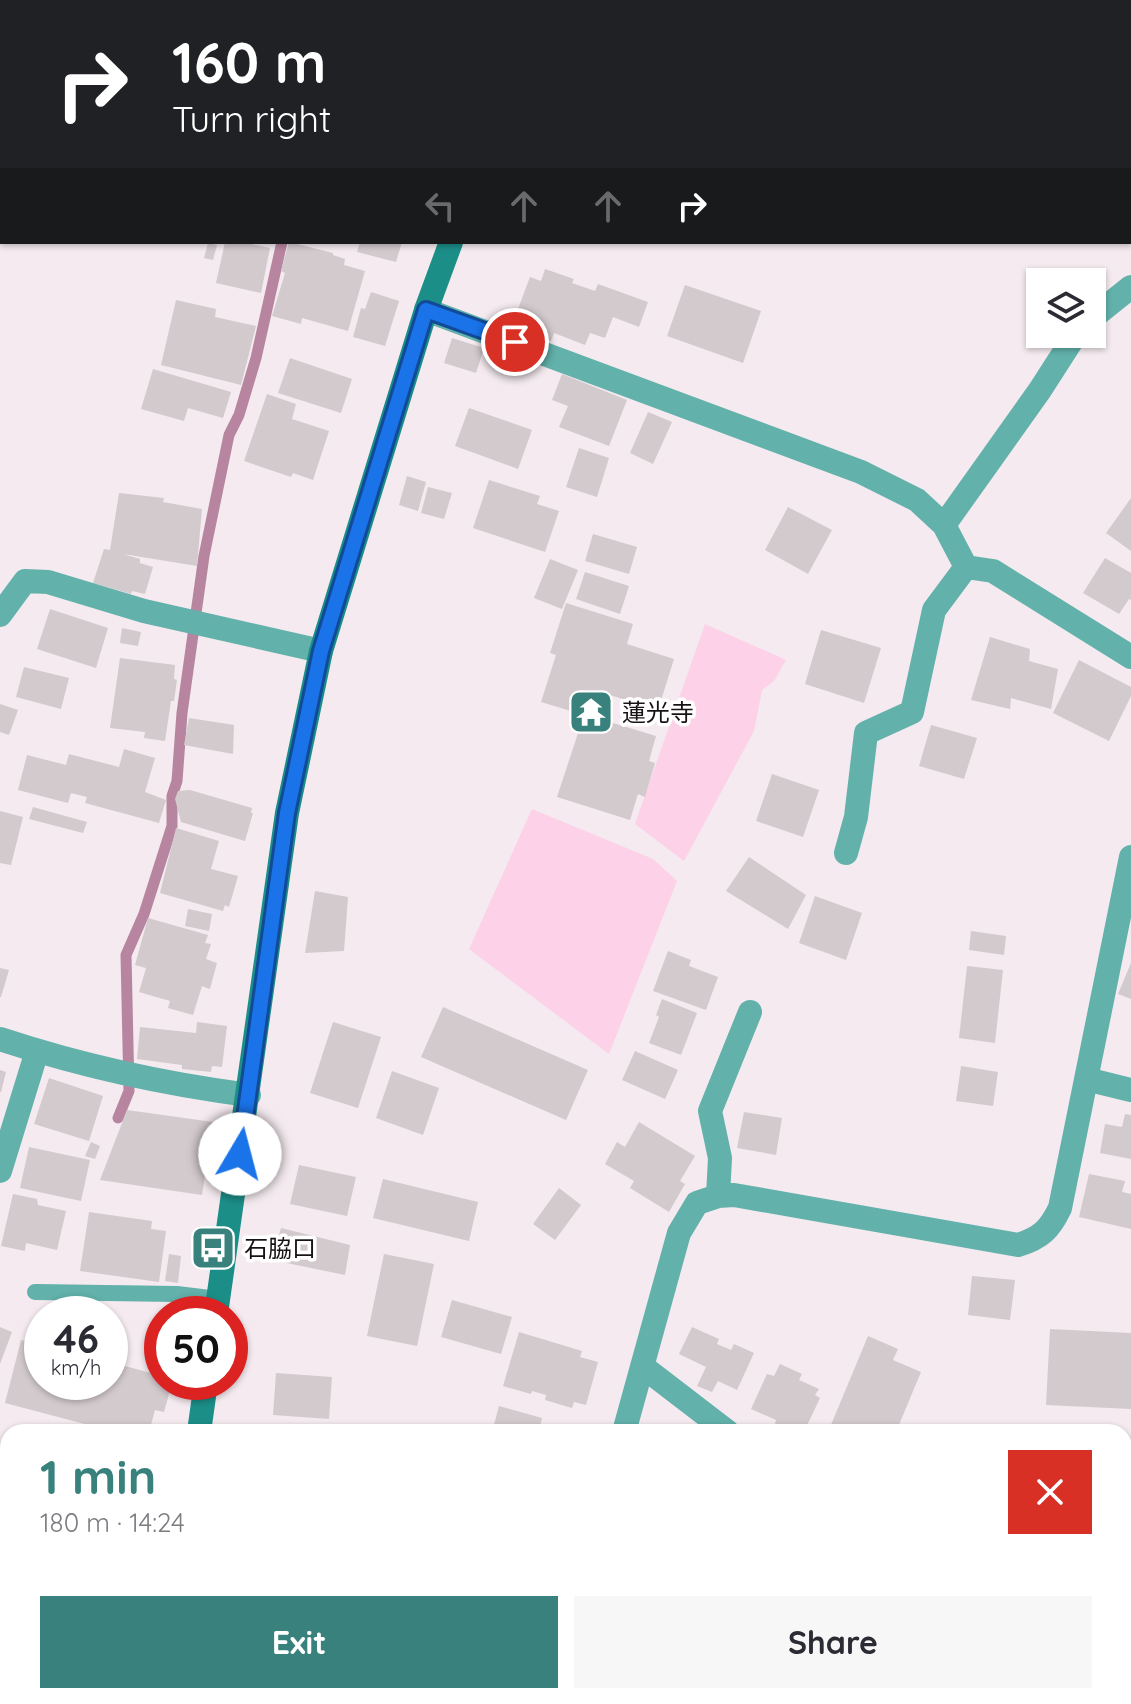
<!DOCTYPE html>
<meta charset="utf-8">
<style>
:root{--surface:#fff;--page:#f7f7f7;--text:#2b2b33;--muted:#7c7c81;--accent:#39817c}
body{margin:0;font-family:Quicksand,"Noto Sans JP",sans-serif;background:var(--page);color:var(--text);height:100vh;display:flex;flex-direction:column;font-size:30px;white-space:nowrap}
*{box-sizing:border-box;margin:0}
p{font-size:26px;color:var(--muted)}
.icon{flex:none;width:44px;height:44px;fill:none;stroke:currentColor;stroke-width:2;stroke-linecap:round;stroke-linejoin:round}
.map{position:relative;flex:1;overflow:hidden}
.panel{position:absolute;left:0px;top:1424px;width:1132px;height:280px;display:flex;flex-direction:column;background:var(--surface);border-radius:24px 24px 0 0;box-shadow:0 2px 6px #0004}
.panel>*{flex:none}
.guide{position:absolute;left:0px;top:0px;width:1132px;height:244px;box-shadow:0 2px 6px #0004;background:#202124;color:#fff;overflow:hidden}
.buttons{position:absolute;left:1026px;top:268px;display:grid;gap:16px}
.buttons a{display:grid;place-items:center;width:80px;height:80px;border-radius:0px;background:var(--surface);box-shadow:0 2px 6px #0004;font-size:40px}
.speed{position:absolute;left:24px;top:1296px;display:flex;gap:16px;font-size:40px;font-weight:700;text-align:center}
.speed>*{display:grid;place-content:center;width:104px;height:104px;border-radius:50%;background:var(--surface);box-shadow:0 2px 6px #0004;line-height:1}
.speed small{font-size:20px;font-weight:400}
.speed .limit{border:12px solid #d22;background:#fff;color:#111}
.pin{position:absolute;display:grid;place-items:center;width:68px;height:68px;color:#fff;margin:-34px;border:4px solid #fff;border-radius:50%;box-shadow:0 2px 8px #0007}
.me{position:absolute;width:88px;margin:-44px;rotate:8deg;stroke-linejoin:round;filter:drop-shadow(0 0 6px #0008)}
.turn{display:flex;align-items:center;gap:28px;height:168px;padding:0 40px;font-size:36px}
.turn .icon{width:104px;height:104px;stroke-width:2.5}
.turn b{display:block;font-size:56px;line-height:68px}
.lanes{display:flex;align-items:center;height:76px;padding:0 40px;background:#0003;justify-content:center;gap:40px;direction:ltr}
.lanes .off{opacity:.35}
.round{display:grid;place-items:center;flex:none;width:84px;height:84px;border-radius:0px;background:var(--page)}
.summary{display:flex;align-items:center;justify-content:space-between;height:136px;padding:0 40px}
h1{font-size:48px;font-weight:700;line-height:60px;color:var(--accent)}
.primary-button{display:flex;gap:16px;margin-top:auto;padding:16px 40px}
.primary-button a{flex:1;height:92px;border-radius:0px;background:var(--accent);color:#fff;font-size:32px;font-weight:700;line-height:92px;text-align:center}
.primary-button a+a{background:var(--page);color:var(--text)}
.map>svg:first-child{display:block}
</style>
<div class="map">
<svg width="1131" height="1704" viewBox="0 0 1131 1704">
<rect width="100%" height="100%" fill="#f4eaef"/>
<path fill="#fdd1e8" d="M 705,624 L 786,660 L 774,681 L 762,690 L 754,731 L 684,861 L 635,824 Z
M 532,809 L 653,859 L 677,881 L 609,1054 L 469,949 Z"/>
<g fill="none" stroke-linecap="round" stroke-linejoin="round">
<path stroke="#b785a0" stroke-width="11" d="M 339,2 L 340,0
M 118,1118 L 129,1091 L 126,955 L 144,914 L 172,826 L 172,796 L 177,781 L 182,713 L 204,556 L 229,435 L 239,415 L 256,358 L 282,242"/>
</g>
<path fill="#d3cace" d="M 225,242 L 242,242 L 270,248 L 261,293 L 216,283 Z
M 289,242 L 333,253 L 333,255 L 345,259 L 344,265 L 365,271 L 348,331 L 302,318 L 301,324 L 272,316 L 285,273 L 281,271 Z
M 360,242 L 402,242 L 396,262 L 357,252 Z
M 208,243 L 217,245 L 213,260 L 204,258 Z
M 545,269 L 574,279 L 572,283 L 595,291 L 598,284 L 648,302 L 639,327 L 613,317 L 605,338 L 590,333 L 585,345 L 554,333 L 551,341 L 528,333 L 531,323 L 515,317 L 530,277 L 541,281 Z
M 685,285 L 761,311 L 743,363 L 667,336 Z
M 371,292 L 399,301 L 385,346 L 353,337 L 361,308 L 365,309 Z
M 176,300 L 216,309 L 215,317 L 256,326 L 241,385 L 161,365 Z
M 452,338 L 484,348 L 476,373 L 444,363 Z
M 290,358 L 352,379 L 341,413 L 278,393 Z
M 153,369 L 231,392 L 223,418 L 188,408 L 184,421 L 141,409 Z
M 562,374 L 627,400 L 609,446 L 559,427 L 568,406 L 552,400 Z
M 267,394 L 296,404 L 292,419 L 329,431 L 313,480 L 293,473 L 291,477 L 244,461 Z
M 469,408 L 532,430 L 518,469 L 455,446 Z
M 648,412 L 672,422 L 653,464 L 630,453 Z
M 579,448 L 609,458 L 597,497 L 566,487 Z
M 407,476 L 426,482 L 418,511 L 399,505 Z
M 489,480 L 540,496 L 537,504 L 559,511 L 545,552 L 473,528 Z
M 428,487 L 452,493 L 444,519 L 421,513 Z
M 119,493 L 164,498 L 163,502 L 202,509 L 197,566 L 123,554 L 140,559 L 140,563 L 153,567 L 145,594 L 132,591 L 131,594 L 93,583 L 104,549 L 110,550 Z
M 1131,498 L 1131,551 L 1106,533 Z
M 788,507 L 832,530 L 808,574 L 765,550 Z
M 593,534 L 637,547 L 629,574 L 585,561 Z
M 1105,558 L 1131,573 L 1131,600 L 1129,599 L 1119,614 L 1083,593 Z
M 550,559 L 578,570 L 562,609 L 534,598 Z
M 585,572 L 629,586 L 620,614 L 576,599 Z
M 566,603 L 633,624 L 627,644 L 674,659 L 658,710 L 610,695 L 603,720 L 656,736 L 649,761 L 655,763 L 645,797 L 638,794 L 630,820 L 557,797 L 584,715 L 541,702 L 556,655 L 550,653 Z
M 50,609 L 108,628 L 96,668 L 37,649 Z
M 122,628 L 141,632 L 138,646 L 120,643 Z
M 821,630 L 881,648 L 864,703 L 805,684 Z
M 990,637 L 1030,649 L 1029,661 L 1058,669 L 1051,709 L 1011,698 L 1010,709 L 971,700 Z
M 120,658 L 175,665 L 174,679 L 177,680 L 174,701 L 171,701 L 165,741 L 144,738 L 145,732 L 110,728 Z
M 1079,660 L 1131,687 L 1131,696 L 1109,741 L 1053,713 Z
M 24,667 L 69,678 L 61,709 L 16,697 Z
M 0,704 L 18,710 L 9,735 L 0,732 Z
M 189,718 L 234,725 L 233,754 L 184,745 Z
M 931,725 L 977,738 L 964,779 L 919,766 Z
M 124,749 L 155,758 L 145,792 L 166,800 L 159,823 L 85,803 L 87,797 L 71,793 L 68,803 L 18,790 L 27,755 L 66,765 L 69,754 L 119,767 Z
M 772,774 L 819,790 L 803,837 L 756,821 Z
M 190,790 L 252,808 L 251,813 L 253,813 L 245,841 L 181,822 L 175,799 L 178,791 Z
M 33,807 L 87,822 L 83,833 L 29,819 Z
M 0,811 L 23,817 L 11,865 L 0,863 Z
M 176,828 L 219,841 L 211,869 L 238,876 L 229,907 L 225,905 L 223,911 L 160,893 Z
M 749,857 L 806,895 L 788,929 L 726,891 Z
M 315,891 L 348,897 L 344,951 L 305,953 Z
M 815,896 L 862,913 L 846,960 L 799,943 Z
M 188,909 L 212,914 L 209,931 L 185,926 Z
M 148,918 L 208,935 L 205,943 L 211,944 L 206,959 L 217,963 L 210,989 L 202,986 L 193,1015 L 168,1008 L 170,1001 L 139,992 L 146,968 L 135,965 Z
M 971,931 L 1006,936 L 1004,955 L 969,950 Z
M 668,951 L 691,960 L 689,966 L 718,977 L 706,1010 L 653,991 Z
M 1131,963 L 1131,999 L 1118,994 Z
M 967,966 L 1003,970 L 995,1043 L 959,1038 Z
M 0,968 L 9,970 L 1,997 L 0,997 Z
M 662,999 L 697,1013 L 681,1055 L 649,1043 L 659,1017 L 656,1015 Z
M 443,1007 L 588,1070 L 566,1120 L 421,1057 Z
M 197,1022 L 227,1026 L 222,1067 L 212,1066 L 211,1072 L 182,1069 L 182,1065 L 137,1059 L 140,1027 L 196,1033 Z
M 333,1022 L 381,1037 L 358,1108 L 310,1093 Z
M 635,1051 L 678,1070 L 665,1099 L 622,1080 Z
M 961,1066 L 998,1072 L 993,1106 L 956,1101 Z
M 0,1070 L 6,1072 L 1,1092 L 0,1092 Z
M 392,1071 L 439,1088 L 423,1135 L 376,1118 Z
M 49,1078 L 103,1096 L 89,1141 L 34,1124 Z
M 127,1110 L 213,1122 L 202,1195 L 100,1180 Z
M 744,1112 L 782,1118 L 776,1155 L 737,1148 Z
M 1125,1114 L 1131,1115 L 1131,1159 L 1100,1153 L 1105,1124 L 1122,1127 Z
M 639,1122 L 695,1156 L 680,1181 L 685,1184 L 669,1212 L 630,1188 L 634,1181 L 605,1164 L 617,1142 L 625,1147 Z
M 91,1142 L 100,1146 L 95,1159 L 85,1156 Z
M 29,1147 L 90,1160 L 81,1201 L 20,1188 Z
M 299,1165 L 356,1177 L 347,1216 L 290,1204 Z
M 1089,1174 L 1125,1181 L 1122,1192 L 1131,1194 L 1131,1229 L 1079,1217 Z
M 383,1179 L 478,1202 L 469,1241 L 373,1218 Z
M 559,1188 L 581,1205 L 555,1240 L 533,1224 Z
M 13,1194 L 37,1199 L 38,1205 L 66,1211 L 57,1250 L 26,1243 L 25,1251 L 1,1246 Z
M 89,1212 L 152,1221 L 151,1229 L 166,1231 L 159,1282 L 80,1271 Z
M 281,1228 L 350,1245 L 345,1275 L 272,1260 Z
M 169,1254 L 181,1256 L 178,1283 L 165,1281 Z
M 384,1254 L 434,1264 L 417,1346 L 367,1336 Z
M 972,1276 L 1015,1280 L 1010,1320 L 968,1315 Z
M 452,1300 L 512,1317 L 501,1354 L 441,1337 Z
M 0,1327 L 12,1332 L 0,1364 Z
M 692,1327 L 719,1339 L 717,1344 L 731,1350 L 734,1344 L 754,1353 L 737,1390 L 718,1381 L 712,1392 L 697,1386 L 706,1367 L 679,1354 Z
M 1050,1329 L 1131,1333 L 1131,1409 L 1046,1405 Z
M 519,1332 L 582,1351 L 580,1357 L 598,1362 L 586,1405 L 574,1402 L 572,1408 L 545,1400 L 546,1395 L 532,1391 L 531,1394 L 503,1386 Z
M 868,1336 L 898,1349 L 893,1360 L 921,1372 L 896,1432 L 828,1432 Z
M 21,1340 L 42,1345 L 42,1382 L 110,1382 L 110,1362 L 162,1376 L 162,1382 L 172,1383 L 164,1412 L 155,1410 L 149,1432 L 115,1432 L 5,1403 Z
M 780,1364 L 802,1374 L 799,1380 L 819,1389 L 815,1395 L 820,1398 L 804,1432 L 773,1432 L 776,1420 L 751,1409 L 767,1374 L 774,1376 Z
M 276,1373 L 332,1377 L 329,1419 L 273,1415 Z
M 499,1406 L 542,1418 L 539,1432 L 492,1432 Z
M 1131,1567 L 1131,1642 L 1124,1639 L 1124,1581 Z
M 182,1696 L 233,1696 L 229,1704 L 178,1704 Z
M 799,1696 L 855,1696 L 852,1704 L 796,1704 Z"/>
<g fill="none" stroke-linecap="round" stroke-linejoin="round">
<path stroke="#62b1ab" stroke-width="16" d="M 35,1292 L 177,1294 L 218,1299
M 0,1590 L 8,1593"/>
<path stroke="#62b1ab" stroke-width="24" d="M 504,0 L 510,2
M 426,310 L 861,472 L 917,500 L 944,525 L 966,567
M 1092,318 L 1131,287
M 944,525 L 1040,390 L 1076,334
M 0,615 L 25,581 L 48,582 L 144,611 L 321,651
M 846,853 L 856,817 L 866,733 L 912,712 L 934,610 L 966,567 L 993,571 L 1131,657
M 0,1039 C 82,1066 164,1084 249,1095
M 1086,1079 L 1131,1090
M 0,1171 L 37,1051
M 718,1196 L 720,1158 L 710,1111 L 750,1012
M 642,1366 L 728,1432
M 624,1432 L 679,1233 L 697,1203 L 718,1196 L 734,1195 L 1018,1245 C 1041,1238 1050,1229 1060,1208 L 1131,857
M 367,1696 L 369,1704
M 273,1704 L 277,1696"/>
<path stroke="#1c8e88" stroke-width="24" d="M 538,2 L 539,0
M 216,1314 L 287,813 L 321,651 L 426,310 L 451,242
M 199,1432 L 206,1382
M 88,1704 L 93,1696"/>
</g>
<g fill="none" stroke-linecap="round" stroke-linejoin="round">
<g stroke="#114b97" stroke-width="20">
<path id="route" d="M 240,1154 L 287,813 L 321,651 L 426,310 L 515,342"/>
</g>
<use href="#route" stroke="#1a73e8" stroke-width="14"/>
</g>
<defs>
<g id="temple-square" transform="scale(2.3)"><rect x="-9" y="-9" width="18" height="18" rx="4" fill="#39817c" stroke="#fff"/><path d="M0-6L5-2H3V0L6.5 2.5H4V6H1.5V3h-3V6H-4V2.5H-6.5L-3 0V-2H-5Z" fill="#fff"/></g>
<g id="bus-square" transform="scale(2.3)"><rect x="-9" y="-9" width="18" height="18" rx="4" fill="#39817c" stroke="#fff"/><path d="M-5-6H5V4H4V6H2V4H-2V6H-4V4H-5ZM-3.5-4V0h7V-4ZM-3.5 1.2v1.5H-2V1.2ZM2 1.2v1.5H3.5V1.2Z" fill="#fff"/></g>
</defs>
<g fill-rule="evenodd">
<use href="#temple-square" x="591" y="712"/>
<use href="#bus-square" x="213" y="1248"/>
</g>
<g text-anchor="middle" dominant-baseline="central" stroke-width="7" stroke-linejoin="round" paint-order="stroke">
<g font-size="24" fill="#171315" stroke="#fff" text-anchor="start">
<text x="622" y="712">蓮光寺</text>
<text x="244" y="1248">石脇口</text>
</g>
</g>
</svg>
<div class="buttons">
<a><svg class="icon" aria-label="layers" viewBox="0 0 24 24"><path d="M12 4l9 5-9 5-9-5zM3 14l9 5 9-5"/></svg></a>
</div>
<div class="speed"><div>46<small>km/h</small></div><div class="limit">50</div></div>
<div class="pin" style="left:515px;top:342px;background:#d93025"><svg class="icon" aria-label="arrive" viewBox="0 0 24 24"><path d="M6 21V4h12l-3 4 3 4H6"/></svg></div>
<svg class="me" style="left:240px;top:1154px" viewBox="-20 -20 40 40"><circle r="19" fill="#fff"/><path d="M0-13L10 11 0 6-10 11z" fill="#1a73e8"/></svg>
<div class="guide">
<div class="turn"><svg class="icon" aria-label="right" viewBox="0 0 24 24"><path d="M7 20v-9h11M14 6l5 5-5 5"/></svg><div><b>160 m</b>Turn right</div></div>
<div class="lanes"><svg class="icon off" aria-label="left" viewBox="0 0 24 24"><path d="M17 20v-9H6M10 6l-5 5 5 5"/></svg><svg class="icon off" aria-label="ahead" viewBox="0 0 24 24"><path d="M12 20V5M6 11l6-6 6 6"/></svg><svg class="icon off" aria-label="ahead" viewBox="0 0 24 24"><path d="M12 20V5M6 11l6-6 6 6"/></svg><svg class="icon" aria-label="right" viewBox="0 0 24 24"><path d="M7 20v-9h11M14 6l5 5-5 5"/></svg></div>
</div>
<section class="panel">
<div class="summary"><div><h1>1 min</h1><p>180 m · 14:24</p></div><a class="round" style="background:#d93025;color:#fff"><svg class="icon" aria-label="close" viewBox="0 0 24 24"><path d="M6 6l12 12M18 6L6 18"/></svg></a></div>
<div class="primary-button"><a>Exit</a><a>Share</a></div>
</section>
</div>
